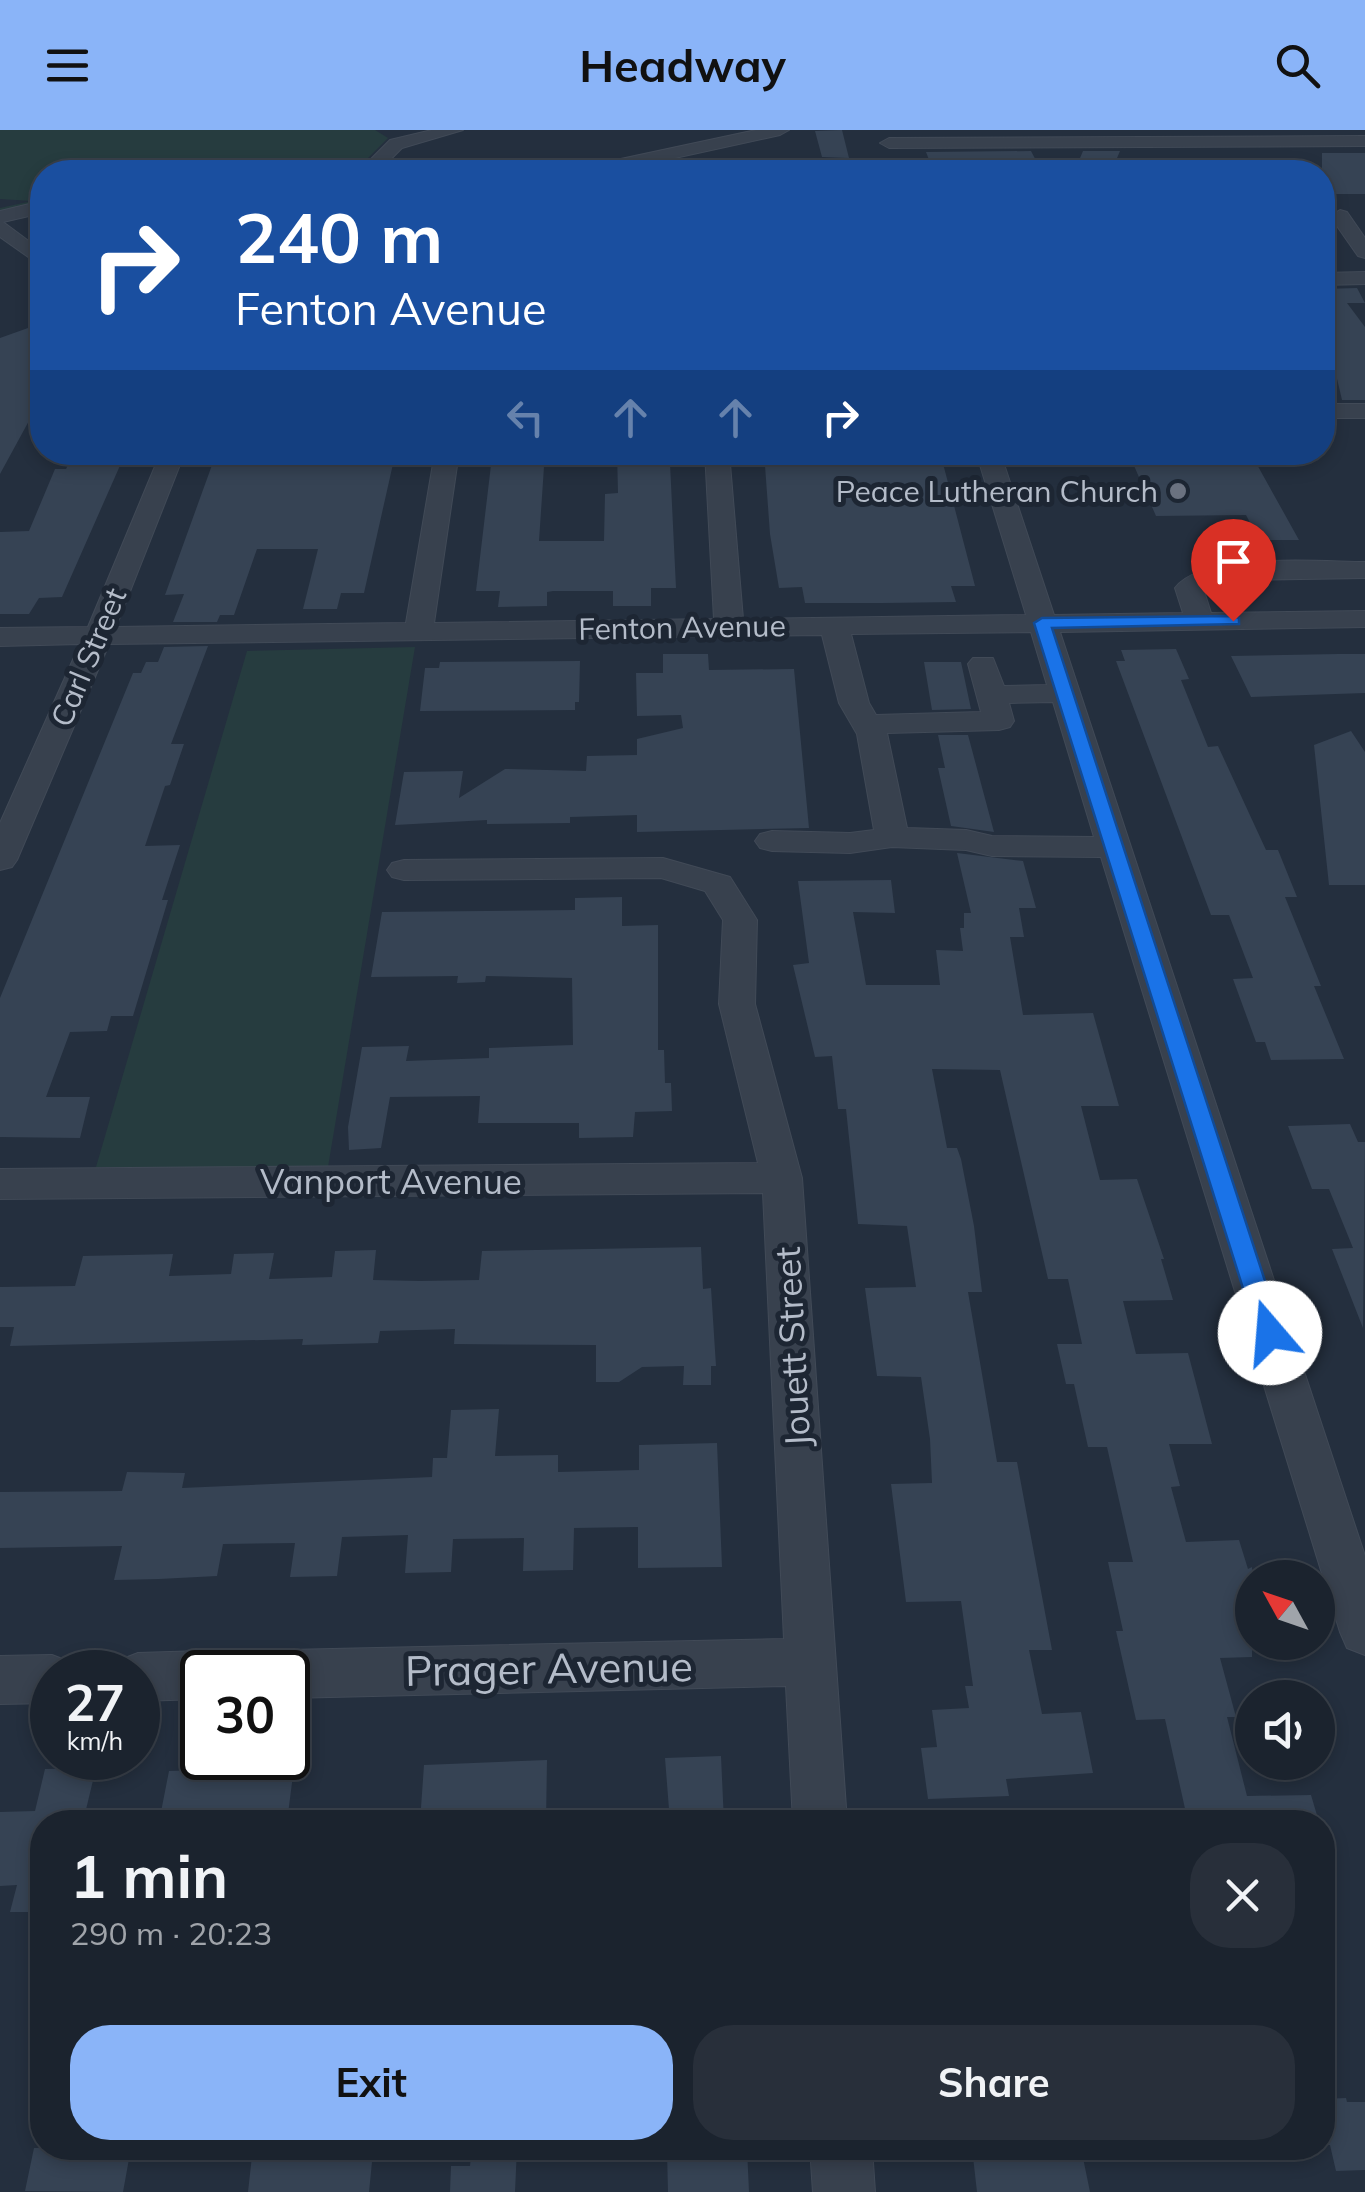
<!DOCTYPE html>
<meta charset="utf-8">
<style>
:root{--surface:#1b232e;--page:#282f3a;--text:#f1f3f6;--muted:#a0a4aa;--line:#39404a;--accent:#8ab4f8}
body{margin:0;font-family:Mulish,sans-serif;background:var(--page);color:var(--text);height:100vh;display:flex;flex-direction:column;font-size:38px;white-space:nowrap}
*{box-sizing:border-box;margin:0}
p{font-size:32px;color:var(--muted)}
.icon{flex:none;width:55px;height:55px;fill:none;stroke:currentColor;stroke-width:2;stroke-linecap:round;stroke-linejoin:round}
.map{position:relative;flex:1;overflow:hidden}
.details{position:absolute;left:30px;top:1680px;width:1305px;height:350px;display:flex;flex-direction:column;background:var(--surface);border-radius:40px;box-shadow:0 5px 15px #0003,0 0 0 2px var(--line)}
.details>*{flex:none}
.hud{position:absolute;left:30px;top:30px;width:1305px;height:305px;border-radius:40px;box-shadow:0 5px 15px #0003,0 0 0 2px var(--line);background:#1a4fa0;color:#fff;overflow:hidden}
.needle{width:65px;rotate:310deg}
.buttons{position:absolute;left:1235px;top:1430px;display:grid;gap:20px}
.buttons a{display:grid;place-items:center;width:100px;height:100px;border-radius:50%;background:var(--surface);box-shadow:0 5px 15px #0003,0 0 0 2px var(--line);font-size:50px}
.speed{position:absolute;left:30px;top:1520px;display:flex;gap:20px;font-size:50px;font-weight:700;text-align:center}
.speed>*{display:grid;place-content:center;width:130px;height:130px;border-radius:50%;background:var(--surface);box-shadow:0 5px 15px #0003,0 0 0 2px var(--line);line-height:1}
.speed small{font-size:25px;font-weight:400}
.speed .limit{border:5px solid #111;border-radius:15px;background:#fff;color:#111}
.pin{position:absolute;display:grid;place-items:center;width:85px;height:85px;color:#fff;margin:-102px -42px;border-radius:50% 50% 50% 0;rotate:-45deg;box-shadow:0 0 10px #0007}
.pin .icon{rotate:45deg}
.me{position:absolute;width:110px;margin:-55px;rotate:342deg;stroke-linejoin:round;filter:drop-shadow(0 0 8px #0008)}
.turn{display:flex;align-items:center;gap:35px;height:210px;padding:0 40px;font-size:45px}
.turn .icon{width:130px;height:130px;stroke-width:2.5}
.turn b{display:block;font-size:70px;line-height:85px}
.lanes{display:flex;align-items:center;height:95px;padding:0 40px;background:#0003;justify-content:center;gap:50px;direction:ltr}
.lanes .off{opacity:.35}
.round{display:grid;place-items:center;flex:none;width:105px;height:105px;border-radius:40px;background:var(--page)}
.overview{display:flex;align-items:center;justify-content:space-between;height:170px;padding:0 40px}
h1{font-size:60px;font-weight:700;line-height:75px}
.button{display:flex;gap:20px;margin-top:auto;padding:20px 40px}
.button a{flex:1;height:115px;border-radius:40px;background:var(--accent);color:#111;font-size:40px;font-weight:700;line-height:115px;text-align:center}
.button a+a{background:var(--page);color:var(--text)}
header{display:flex;justify-content:space-between;align-items:center;height:130px;padding:0 40px;background:var(--accent);color:#111;font-size:45px;font-weight:700}
.map>svg:first-child{display:block}
</style>
<header><svg class="icon" aria-label="menu" viewBox="0 0 24 24"><path d="M4 6h16M4 12h16M4 18h16"/></svg>Headway<svg class="icon" aria-label="search" viewBox="0 0 24 24"><circle cx="10" cy="10" r="6"/><path d="M15 15l6 6"/></svg></header>
<div class="map">
<svg width="1365" height="2062" viewBox="0 0 1365 2062">
<rect width="100%" height="100%" fill="#242f3e"/>
<path fill="#263c3f" d="M 0,0 L 375,0 L 388,8 L 366,30 L 293,42 L 42,42 L 42,74 L 0,84 L 0,78 L 32,71 L 0,69 Z
M 415,517 L 328,1037 L 96,1037 L 247,521 Z"/>
<path fill="#364354" d="M 842,0 L 849,28 L 822,27 L 815,1 Z
M 1031,21 L 1042,42 L 933,40 L 926,22 Z
M 1083,21 L 1120,21 L 1112,40 L 1075,40 Z
M 1322,23 L 1365,23 L 1365,64 L 1322,64 Z
M 1357,158 L 1365,173 L 1347,173 L 1365,197 L 1365,270 L 1342,270 L 1331,223 L 1322,220 L 1322,159 Z
M 42,193 L 42,267 L 0,344 L 0,208 Z
M 75,322 L 126,322 L 62,467 L 39,468 L 29,484 L 0,484 L 0,402 L 29,401 L 55,339 L 66,339 Z
M 516,322 L 545,322 L 539,411 L 604,411 L 605,364 L 618,363 L 617,322 L 649,322 L 650,333 L 670,333 L 676,458 L 651,458 L 651,476 L 613,476 L 613,461 L 553,461 L 547,462 L 547,476 L 498,477 L 500,461 L 476,461 L 491,335 L 515,335 Z
M 764,322 L 940,322 L 975,456 L 951,456 L 956,472 L 883,473 L 805,473 L 802,457 L 779,458 L 770,404 Z
M 1128,322 L 1250,322 L 1299,410 L 1259,410 L 1246,385 L 1156,386 Z
M 216,324 L 395,325 L 364,463 L 341,463 L 337,479 L 303,479 L 318,419 L 257,419 L 234,485 L 220,485 L 217,492 L 173,492 L 184,464 L 165,465 Z
M 208,516 L 171,614 L 184,614 L 170,655 L 165,656 L 145,716 L 180,715 L 162,770 L 168,770 L 133,886 L 111,886 L 107,901 L 70,902 L 46,967 L 90,967 L 80,1008 L 0,1007 L 0,868 L 133,543 L 141,543 L 146,532 L 158,532 L 164,517 Z
M 1176,519 L 1189,549 L 1181,550 L 1208,617 L 1218,616 L 1266,720 L 1278,720 L 1297,767 L 1285,767 L 1321,856 L 1314,856 L 1344,929 L 1271,930 L 1265,912 L 1256,912 L 1233,849 L 1253,848 L 1229,785 L 1211,785 L 1116,531 L 1125,531 L 1121,520 Z
M 663,524 L 708,524 L 709,540 L 794,539 L 809,698 L 637,702 L 637,685 L 570,687 L 570,693 L 487,694 L 487,690 L 395,695 L 404,642 L 463,641 L 459,668 L 505,639 L 586,641 L 587,626 L 637,625 L 637,609 L 683,598 L 681,585 L 637,586 L 636,543 L 663,543 Z
M 1339,524 L 1365,524 L 1365,563 L 1251,567 L 1231,526 Z
M 580,531 L 579,572 L 575,572 L 575,580 L 420,581 L 425,538 L 439,538 L 440,532 Z
M 924,532 L 961,532 L 971,579 L 932,580 Z
M 1351,601 L 1365,622 L 1365,755 L 1329,755 L 1314,615 Z
M 938,605 L 968,605 L 994,702 L 951,696 L 938,638 L 945,638 Z
M 957,723 L 1023,731 L 1036,778 L 1019,778 L 1024,807 L 1010,807 L 1023,885 L 1093,883 L 1119,976 L 1081,976 L 1100,1050 L 1137,1049 L 1164,1129 L 1161,1129 L 1173,1170 L 1123,1171 L 1136,1224 L 1188,1223 L 1212,1314 L 1169,1314 L 1180,1356 L 1171,1357 L 1186,1412 L 1239,1410 L 1248,1439 L 1252,1437 L 1252,1527 L 1220,1528 L 1236,1587 L 1227,1587 L 1247,1666 L 1311,1665 L 1319,1692 L 1188,1692 L 1165,1589 L 1136,1590 L 1116,1501 L 1123,1501 L 1108,1432 L 1133,1432 L 1107,1317 L 1088,1317 L 1074,1254 L 1066,1254 L 1057,1214 L 1082,1214 L 1068,1149 L 1048,1149 L 1000,940 L 932,939 L 947,1018 L 957,1018 L 961,1029 L 974,1096 L 982,1162 L 968,1162 L 997,1332 L 1017,1332 L 1052,1520 L 1029,1520 L 1042,1584 L 1081,1582 L 1093,1643 L 1006,1649 L 1009,1666 L 928,1669 L 921,1618 L 937,1617 L 932,1580 L 969,1578 L 965,1556 L 973,1556 L 961,1471 L 906,1472 L 891,1354 L 932,1353 L 930,1309 L 921,1247 L 877,1246 L 865,1158 L 916,1157 L 907,1096 L 858,1094 L 846,979 L 838,979 L 832,926 L 815,927 L 793,835 L 809,833 L 798,751 L 891,750 L 895,783 L 853,782 L 866,855 L 940,855 L 936,820 L 963,821 L 960,798 L 964,798 L 964,783 L 971,783 Z
M 622,767 L 622,796 L 658,795 L 658,920 L 664,920 L 665,953 L 671,953 L 672,981 L 635,982 L 633,1007 L 579,1008 L 579,993 L 478,993 L 480,966 L 390,967 L 381,1018 L 349,1020 L 348,997 L 362,917 L 409,916 L 406,931 L 489,928 L 489,918 L 573,915 L 572,848 L 486,846 L 485,852 L 457,853 L 458,846 L 371,847 L 382,782 L 575,780 L 575,768 Z
M 1350,994 L 1358,1012 L 1365,1012 L 1363,1198 L 1332,1119 L 1353,1118 L 1329,1059 L 1312,1059 L 1288,996 Z
M 701,1117 L 703,1159 L 711,1158 L 716,1236 L 711,1236 L 711,1255 L 683,1255 L 684,1236 L 642,1237 L 619,1252 L 596,1252 L 596,1215 L 454,1214 L 455,1199 L 380,1201 L 378,1213 L 302,1215 L 303,1209 L 10,1216 L 14,1197 L 0,1197 L 0,1157 L 75,1156 L 83,1126 L 173,1124 L 169,1146 L 231,1144 L 234,1124 L 274,1123 L 269,1149 L 332,1147 L 335,1121 L 376,1120 L 373,1150 L 420,1151 L 479,1150 L 482,1121 Z
M 499,1279 L 495,1326 L 558,1325 L 558,1342 L 639,1340 L 639,1315 L 717,1313 L 722,1437 L 638,1438 L 638,1397 L 574,1398 L 573,1440 L 523,1441 L 524,1408 L 453,1409 L 451,1442 L 405,1443 L 408,1405 L 342,1407 L 337,1446 L 290,1447 L 295,1413 L 223,1414 L 217,1446 L 159,1449 L 114,1450 L 122,1416 L 0,1418 L 0,1362 L 122,1361 L 127,1342 L 185,1343 L 182,1358 L 432,1347 L 433,1328 L 447,1328 L 451,1280 Z
M 721,1626 L 724,1692 L 670,1692 L 665,1628 Z
M 547,1630 L 546,1692 L 420,1692 L 424,1635 Z
M 294,1637 L 287,1692 L 159,1692 L 169,1641 Z
M 96,1638 L 83,1692 L 42,1692 L 42,1782 L 10,1782 L 17,1755 L 0,1756 L 0,1682 L 35,1681 L 45,1639 Z
M 1346,1968 L 1347,1972 L 1365,1972 L 1365,2040 L 1336,2041 L 1330,2015 L 1322,2015 L 1322,1969 Z
M 34,2018 L 131,2018 L 123,2062 L 25,2061 Z
M 472,2018 L 517,2018 L 515,2062 L 450,2062 L 451,2036 L 470,2036 Z
M 688,2018 L 747,2018 L 749,2062 L 668,2062 L 667,2021 Z
M 972,2018 L 1081,2018 L 1090,2062 L 977,2062 Z
M 373,2022 L 369,2062 L 248,2062 L 252,2026 Z"/>
<g fill="none" stroke-linecap="round" stroke-linejoin="round">
<g stroke="#414a57" stroke-width="2">
<path id="minor" d="M 432,0 L 463,0 L 402,18 L 380,40 L 343,42 L 368,32 L 390,10 Z
M 756,0 L 789,0 L 780,5 L 611,42 L 579,42 L 588,36 Z
M 1365,6 L 1365,16 L 889,18 L 880,13 L 889,8 Z
M 896,31 L 905,36 L 902,40 L 775,42 L 784,36 Z
M 42,71 L 42,83 L 3,92 L 38,118 L 42,117 L 42,129 L 34,131 L 0,107 L 0,81 Z
M 1340,80 L 1347,82 L 1365,108 L 1365,128 L 1358,126 L 1330,86 Z
M 1365,142 L 1365,154 L 1322,155 L 1322,143 Z
M 1322,274 L 1365,274 L 1365,288 L 1322,288 Z
M 161,322 L 185,322 L 116,497 L 406,493 L 435,322 L 459,322 L 434,493 L 714,489 L 705,322 L 729,322 L 743,489 L 1026,485 L 976,322 L 1000,322 L 1054,485 L 1183,483 L 1175,458 C 1203,421 1322,432 1365,432 L 1365,448 L 1244,450 L 1204,461 L 1211,483 L 1365,481 L 1365,497 L 1060,502 L 1365,1426 L 1365,1525 L 1347,1518 L 1340,1502 L 1101,727 L 992,726 L 966,720 L 892,717 L 850,723 L 772,721 L 760,718 L 755,711 L 760,704 L 772,701 L 850,703 L 874,700 L 857,604 L 839,573 L 822,505 L 109,514 L 17,730 L 12,737 L 0,740 L 0,693 L 80,514 L 0,516 L 0,498 L 88,497 ZM 1031,502 L 1047,555 L 1004,556 L 993,528 L 973,528 L 968,534 L 981,582 L 876,585 L 869,573 L 851,504 ZM 1053,572 L 1094,707 L 992,706 L 966,700 L 907,698 L 887,603 L 999,600 L 1010,597 L 1014,591 L 1009,573 Z
M 663,728 L 730,747 L 757,790 L 755,874 L 802,1048 L 847,1692 L 793,1692 L 786,1556 L 288,1568 L 288,1542 L 263,1542 L 270,1527 L 288,1520 L 784,1509 L 763,1063 L 0,1069 L 0,1039 L 758,1033 L 719,874 L 723,790 L 705,761 L 661,748 L 404,750 L 392,747 L 387,740 L 392,733 L 404,730 Z
M 202,1521 L 220,1528 L 227,1542 L 202,1542 L 202,1569 L 138,1571 L 138,1542 L 114,1542 L 120,1530 L 138,1523 Z
M 52,1525 L 70,1532 L 75,1542 L 52,1542 L 52,1573 L 0,1574 L 0,1526 Z
M 810,2018 L 872,2018 L 875,2062 L 813,2062 Z"/>
</g>
<use href="#minor" fill="#38414e" fill-rule="evenodd"/>
</g>
<path fill="#1a73e8" stroke="#114b97" stroke-width="2.5" d="M 1233,486 L 1239,488 L 1239,494 L 1052,498 L 1282,1203 L 1278,1210 L 1261,1210 L 1257,1203 L 1034,493 L 1042,488 Z"/>
<circle fill="#6b7280" stroke="#1d2633" stroke-width="4" cx="1178" cy="361" r="10"/>
<g text-anchor="middle" dominant-baseline="central" stroke-width="10" stroke-linejoin="round" paint-order="stroke">
<g font-size="30" fill="#b4bcc9" stroke="#1d2633" text-anchor="end">
<text x="1158" y="361">Peace Lutheran Church</text>
</g>
<g font-size="30" fill="#b4bcc9" stroke="#1d2633">
<text transform="translate(682 497) rotate(-1)">Fenton Avenue</text>
<text transform="translate(88 527) rotate(-67)">Carl Street</text>
</g>
<g font-size="35" fill="#b4bcc9" stroke="#1d2633">
<text x="391" y="1051">Vanport Avenue</text>
<text transform="translate(792 1217) rotate(-93)">Jouett Street</text>
</g>
<g font-size="42" fill="#b4bcc9" stroke="#1d2633">
<text transform="translate(549 1538) rotate(-1)">Prager Avenue</text>
</g>
</g>
</svg>
<div class="buttons">
<a><svg class="needle" viewBox="-14 -14 28 28"><path d="M0-13l5 13h-10z" fill="#e53935"/><path d="M0 13l5-13h-10z" fill="#a0a4aa"/></svg></a>
<a><svg class="icon" aria-label="sound" viewBox="0 0 24 24"><path d="M4 9h4l5-4v14l-5-4H4zM17 9q2 3 0 6"/></svg></a>
</div>
<div class="speed"><div>27<small>km/h</small></div><div class="limit">30</div></div>
<div class="pin" style="left:1233px;top:491px;background:#d93025"><svg class="icon" aria-label="arrive" viewBox="0 0 24 24"><path d="M6 21V4h12l-3 4 3 4H6"/></svg></div>
<svg class="me" style="left:1270px;top:1203px" viewBox="-20 -20 40 40"><circle r="19" fill="#fff"/><path d="M0-13L10 11 0 6-10 11z" fill="#1a73e8"/></svg>
<div class="hud">
<div class="turn"><svg class="icon" aria-label="right" viewBox="0 0 24 24"><path d="M7 20v-9h11M14 6l5 5-5 5"/></svg><div><b>240 m</b>Fenton Avenue</div></div>
<div class="lanes"><svg class="icon off" aria-label="left" viewBox="0 0 24 24"><path d="M17 20v-9H6M10 6l-5 5 5 5"/></svg><svg class="icon off" aria-label="ahead" viewBox="0 0 24 24"><path d="M12 20V5M6 11l6-6 6 6"/></svg><svg class="icon off" aria-label="ahead" viewBox="0 0 24 24"><path d="M12 20V5M6 11l6-6 6 6"/></svg><svg class="icon" aria-label="right" viewBox="0 0 24 24"><path d="M7 20v-9h11M14 6l5 5-5 5"/></svg></div>
</div>
<section class="details">
<div class="overview"><div><h1>1 min</h1><p>290 m · 20:23</p></div><a class="round"><svg class="icon" aria-label="close" viewBox="0 0 24 24"><path d="M6 6l12 12M18 6L6 18"/></svg></a></div>
<div class="button"><a>Exit</a><a>Share</a></div>
</section>
</div>
